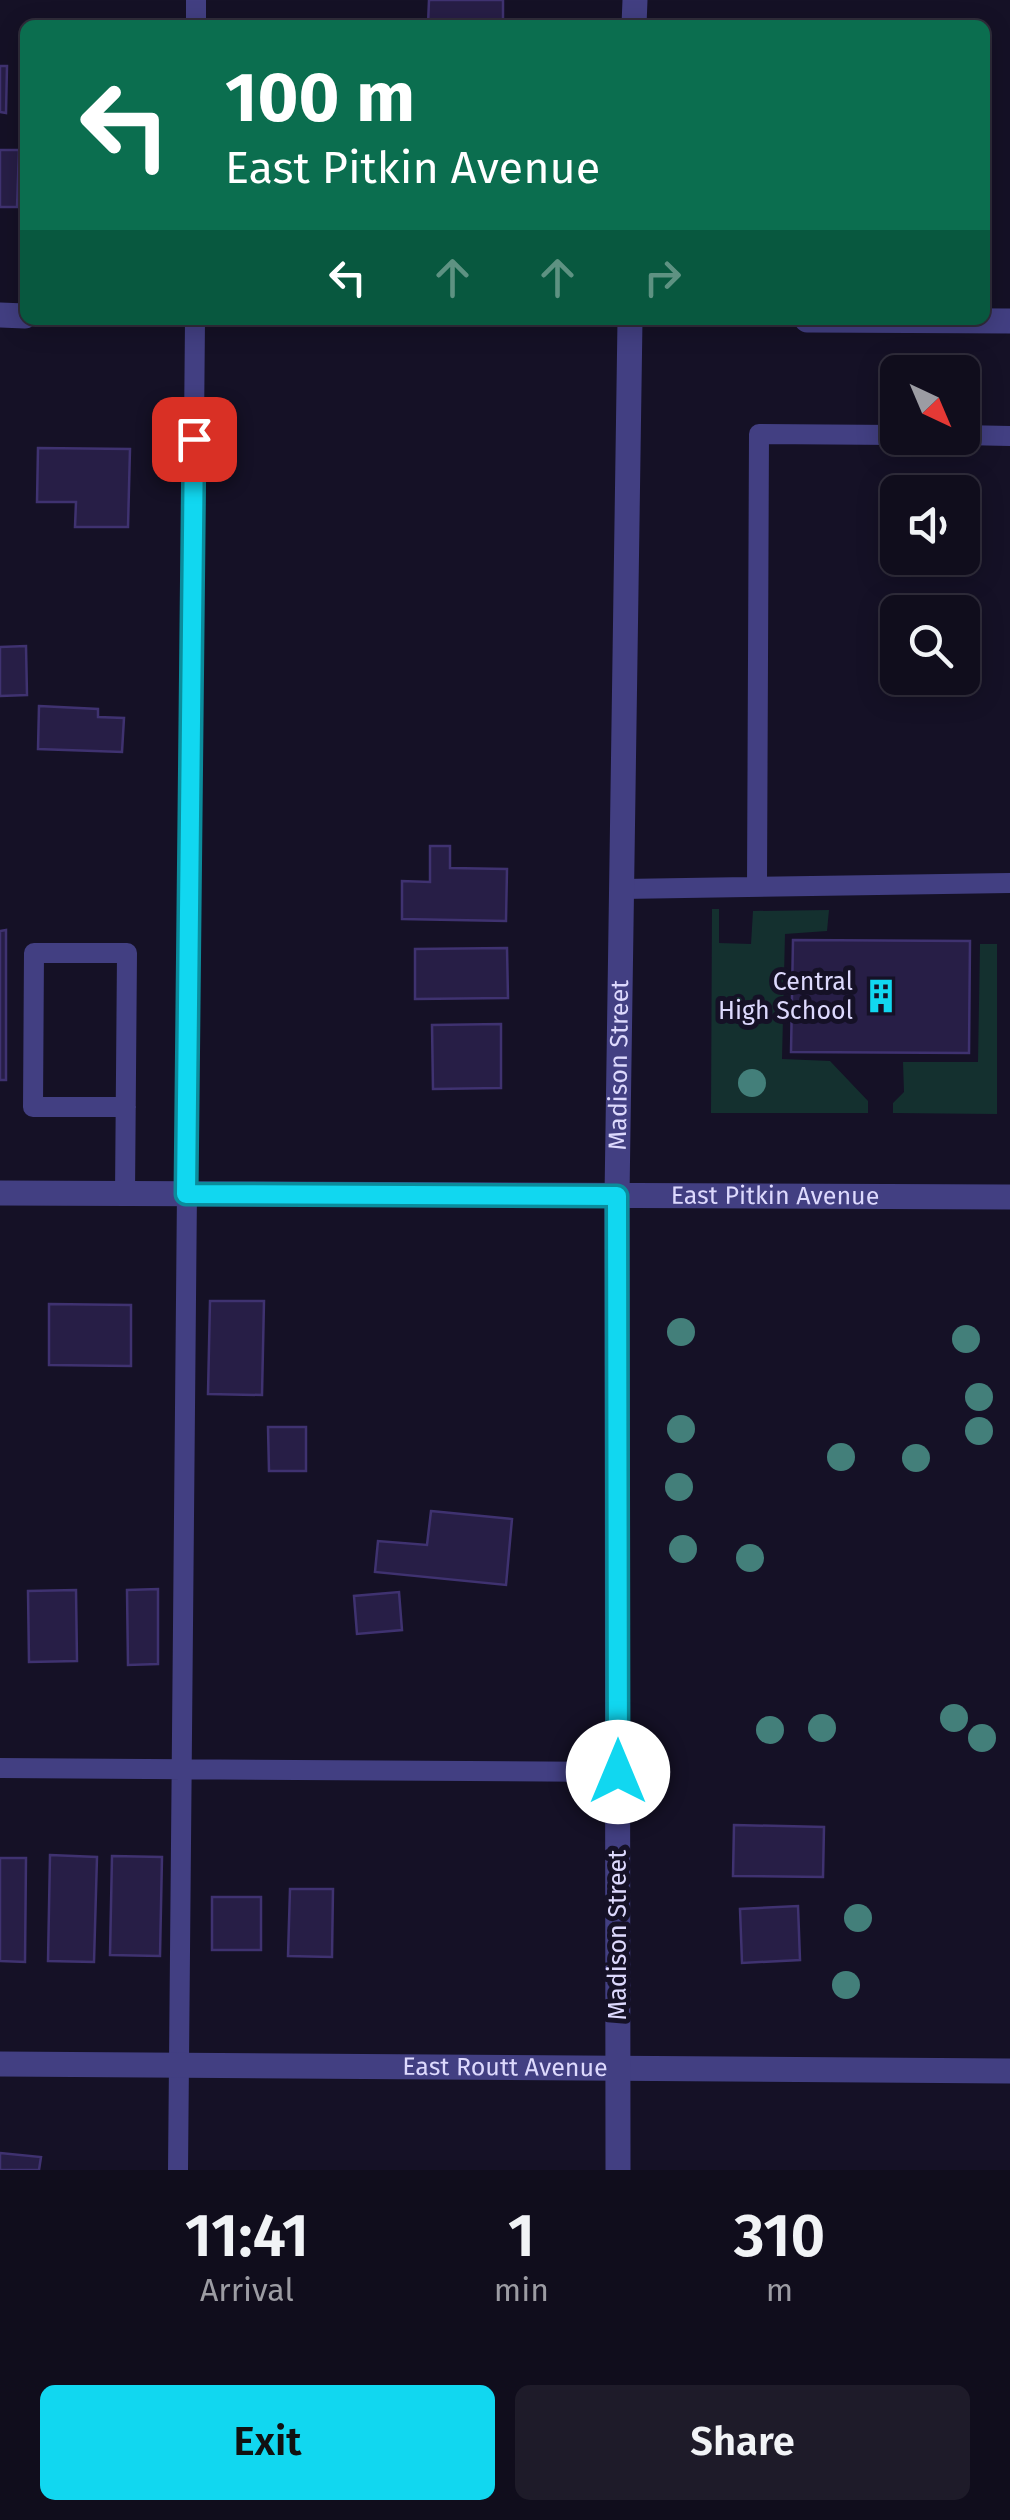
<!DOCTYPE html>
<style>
:root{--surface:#100d1c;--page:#1e1b29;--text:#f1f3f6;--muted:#9c9ca3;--line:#302d3b;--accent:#11d7f0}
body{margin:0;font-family:"Fira Sans",sans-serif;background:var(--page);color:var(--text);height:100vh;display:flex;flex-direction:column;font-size:38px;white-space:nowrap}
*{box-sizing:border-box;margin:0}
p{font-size:32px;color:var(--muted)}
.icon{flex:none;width:55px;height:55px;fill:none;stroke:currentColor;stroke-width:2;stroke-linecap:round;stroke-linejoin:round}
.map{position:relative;height:2170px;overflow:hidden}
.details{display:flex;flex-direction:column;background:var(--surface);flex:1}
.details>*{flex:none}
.guide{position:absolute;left:20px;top:20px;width:970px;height:305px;border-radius:15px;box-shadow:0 5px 25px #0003,0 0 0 2px var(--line);background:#0b6e4f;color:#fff;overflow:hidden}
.needle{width:65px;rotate:136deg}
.fabs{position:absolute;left:880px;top:355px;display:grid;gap:20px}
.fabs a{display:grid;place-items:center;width:100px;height:100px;border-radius:15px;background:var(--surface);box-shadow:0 5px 25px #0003,0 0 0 2px var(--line);font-size:50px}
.pin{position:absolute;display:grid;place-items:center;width:85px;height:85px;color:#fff;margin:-42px;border-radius:20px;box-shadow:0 5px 15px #0006}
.me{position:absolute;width:110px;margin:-55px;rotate:0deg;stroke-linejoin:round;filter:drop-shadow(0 0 8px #0008)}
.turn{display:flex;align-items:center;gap:35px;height:210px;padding:0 40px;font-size:45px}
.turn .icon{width:130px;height:130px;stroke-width:2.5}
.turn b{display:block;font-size:70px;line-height:85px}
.lanes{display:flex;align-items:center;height:95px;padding:0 40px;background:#0003;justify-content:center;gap:50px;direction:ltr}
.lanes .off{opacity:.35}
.eta{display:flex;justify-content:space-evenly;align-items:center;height:170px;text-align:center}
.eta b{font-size:60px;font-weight:600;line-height:70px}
.button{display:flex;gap:20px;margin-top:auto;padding:20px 40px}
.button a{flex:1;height:115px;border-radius:15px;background:var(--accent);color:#111;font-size:40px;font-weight:600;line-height:115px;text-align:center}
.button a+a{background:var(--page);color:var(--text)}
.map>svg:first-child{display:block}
</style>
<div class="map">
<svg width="1010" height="2170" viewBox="0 0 1010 2170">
<rect width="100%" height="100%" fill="#151126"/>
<path fill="#14302f" d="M 712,909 L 719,909 L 719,943 L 751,944 L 753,911 L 829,910 L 827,931 L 785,934 L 782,1059 L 830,1061 L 868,1101 L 868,1113 L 711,1113 Z
M 980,944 L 997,944 L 997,1114 L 893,1113 L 893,1103 L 904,1092 L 903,1062 L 978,1062 Z"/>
<path fill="#271e46" stroke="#3f3270" stroke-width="2.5" d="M 429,0 L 503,0 L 503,25 L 428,25 Z
M 0,66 L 7,66 L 6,113 L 0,112 Z
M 0,150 L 19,150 L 17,207 L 0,207 Z
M 38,448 L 130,449 L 128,527 L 75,527 L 76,502 L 37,502 Z
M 26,646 L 27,695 L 0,696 L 0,647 Z
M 39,706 L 98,709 L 98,717 L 124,718 L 122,752 L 38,749 Z
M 430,846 L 450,846 L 450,868 L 507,869 L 506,921 L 402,919 L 402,881 L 430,882 Z
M 6,930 L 6,1080 L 0,1080 L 0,931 Z
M 793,940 L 970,941 L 969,1053 L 791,1052 Z
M 507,948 L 508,998 L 415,999 L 415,949 Z
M 501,1024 L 501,1088 L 433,1089 L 432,1025 Z
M 210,1301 L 264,1301 L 262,1395 L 208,1394 Z
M 49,1304 L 131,1305 L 131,1366 L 49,1365 Z
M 268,1427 L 306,1427 L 306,1471 L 269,1471 Z
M 431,1511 L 512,1519 L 506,1585 L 375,1572 L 378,1541 L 427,1545 Z
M 158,1589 L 158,1664 L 128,1665 L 127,1590 Z
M 76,1590 L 77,1661 L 29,1662 L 28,1591 Z
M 399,1592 L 402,1630 L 357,1634 L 354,1596 Z
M 734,1825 L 824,1827 L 823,1877 L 733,1876 Z
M 50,1855 L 97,1857 L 94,1962 L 48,1961 Z
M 112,1856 L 162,1857 L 160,1956 L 110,1955 Z
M 0,1858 L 26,1858 L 25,1962 L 0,1961 Z
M 290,1889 L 333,1889 L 332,1957 L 288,1956 Z
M 212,1897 L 261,1897 L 261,1950 L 212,1950 Z
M 798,1906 L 800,1960 L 742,1963 L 740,1909 Z
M 0,2153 L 41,2157 L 39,2170 L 0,2170 Z"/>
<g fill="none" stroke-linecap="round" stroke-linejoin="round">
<path stroke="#423f82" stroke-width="20" d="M 196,25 L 196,0
M 962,435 L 1010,436
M 757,887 L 759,434 L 898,435
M 622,889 L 1010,883
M 125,1194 L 127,953 L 34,953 L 33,1107 L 126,1107
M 0,1768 L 618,1772
M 178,2170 L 195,320"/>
<g stroke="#423f82" stroke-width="25">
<path d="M 634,25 L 635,0"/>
<path d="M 0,315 L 25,316"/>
<path d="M 807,320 L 1010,321"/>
<path id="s1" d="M 0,1193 L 1010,1197"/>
<path id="s2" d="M 0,2064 L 1010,2071"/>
<path id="s3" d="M 618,2170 L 617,1196 L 630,320"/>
</g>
</g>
<g fill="#437f7a">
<circle cx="752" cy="1083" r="14"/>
<circle cx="681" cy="1332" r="14"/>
<circle cx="966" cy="1339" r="14"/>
<circle cx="979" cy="1397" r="14"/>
<circle cx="681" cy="1429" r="14"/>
<circle cx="979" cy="1431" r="14"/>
<circle cx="841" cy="1457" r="14"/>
<circle cx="916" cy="1458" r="14"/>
<circle cx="679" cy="1487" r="14"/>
<circle cx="683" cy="1549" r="14"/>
<circle cx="750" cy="1558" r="14"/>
<circle cx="954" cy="1718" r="14"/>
<circle cx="822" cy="1728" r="14"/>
<circle cx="770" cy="1730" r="14"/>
<circle cx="982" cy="1738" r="14"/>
<circle cx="858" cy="1918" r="14"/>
<circle cx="846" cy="1985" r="14"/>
</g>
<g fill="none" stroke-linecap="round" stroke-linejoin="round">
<g stroke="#0b8c9c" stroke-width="25">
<path id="route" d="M 194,439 L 186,1194 L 617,1196 L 618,1772"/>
</g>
<use href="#route" stroke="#11d7f0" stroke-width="18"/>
</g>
<defs>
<g id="building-bare" transform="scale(2.7)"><path d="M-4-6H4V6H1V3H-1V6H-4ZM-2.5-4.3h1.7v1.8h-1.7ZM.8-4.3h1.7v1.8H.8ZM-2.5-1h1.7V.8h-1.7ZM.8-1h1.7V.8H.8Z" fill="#11d7f0" stroke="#151126" stroke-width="2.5" paint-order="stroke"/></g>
</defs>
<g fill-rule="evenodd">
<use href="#building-bare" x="881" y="996"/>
</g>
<g text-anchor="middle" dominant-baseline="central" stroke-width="10" stroke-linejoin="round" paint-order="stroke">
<g font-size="25" fill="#ddd9fd" stroke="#151126" text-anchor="end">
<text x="853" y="982">Central<tspan x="853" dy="29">High School</tspan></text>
</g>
<g font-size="25" fill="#ddd9fd" stroke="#151126">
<text stroke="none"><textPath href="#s3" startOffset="1105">Madison Street</textPath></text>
<text stroke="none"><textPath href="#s1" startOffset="775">East Pitkin Avenue</textPath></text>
<text transform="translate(618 1935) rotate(-90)">Madison Street</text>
<text stroke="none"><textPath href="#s2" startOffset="505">East Routt Avenue</textPath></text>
</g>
</g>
</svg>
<div class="fabs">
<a><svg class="needle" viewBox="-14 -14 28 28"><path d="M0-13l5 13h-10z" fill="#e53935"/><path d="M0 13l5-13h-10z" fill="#9c9ca3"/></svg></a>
<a><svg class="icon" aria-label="sound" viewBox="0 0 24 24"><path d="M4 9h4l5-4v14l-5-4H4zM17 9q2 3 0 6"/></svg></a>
<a><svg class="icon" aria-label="search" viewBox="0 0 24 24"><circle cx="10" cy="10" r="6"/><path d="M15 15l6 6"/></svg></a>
</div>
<div class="pin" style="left:194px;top:439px;background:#d93025"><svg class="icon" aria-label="arrive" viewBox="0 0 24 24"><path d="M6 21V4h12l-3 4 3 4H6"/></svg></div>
<svg class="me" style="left:618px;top:1772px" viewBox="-20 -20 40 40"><circle r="19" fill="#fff"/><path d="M0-13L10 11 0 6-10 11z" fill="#11d7f0"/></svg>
<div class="guide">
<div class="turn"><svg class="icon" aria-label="left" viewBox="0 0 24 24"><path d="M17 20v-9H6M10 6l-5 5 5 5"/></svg><div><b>100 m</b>East Pitkin Avenue</div></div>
<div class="lanes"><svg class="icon" aria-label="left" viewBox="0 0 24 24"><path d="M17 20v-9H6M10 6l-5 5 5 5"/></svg><svg class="icon off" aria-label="ahead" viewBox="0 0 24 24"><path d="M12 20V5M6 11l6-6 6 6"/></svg><svg class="icon off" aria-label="ahead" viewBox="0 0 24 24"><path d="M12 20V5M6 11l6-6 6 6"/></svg><svg class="icon off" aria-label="right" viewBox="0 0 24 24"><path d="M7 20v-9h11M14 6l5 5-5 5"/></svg></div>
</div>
</div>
<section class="details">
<div class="eta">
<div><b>11:41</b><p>Arrival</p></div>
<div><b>1</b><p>min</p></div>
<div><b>310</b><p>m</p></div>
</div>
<div class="button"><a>Exit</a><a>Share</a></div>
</section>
